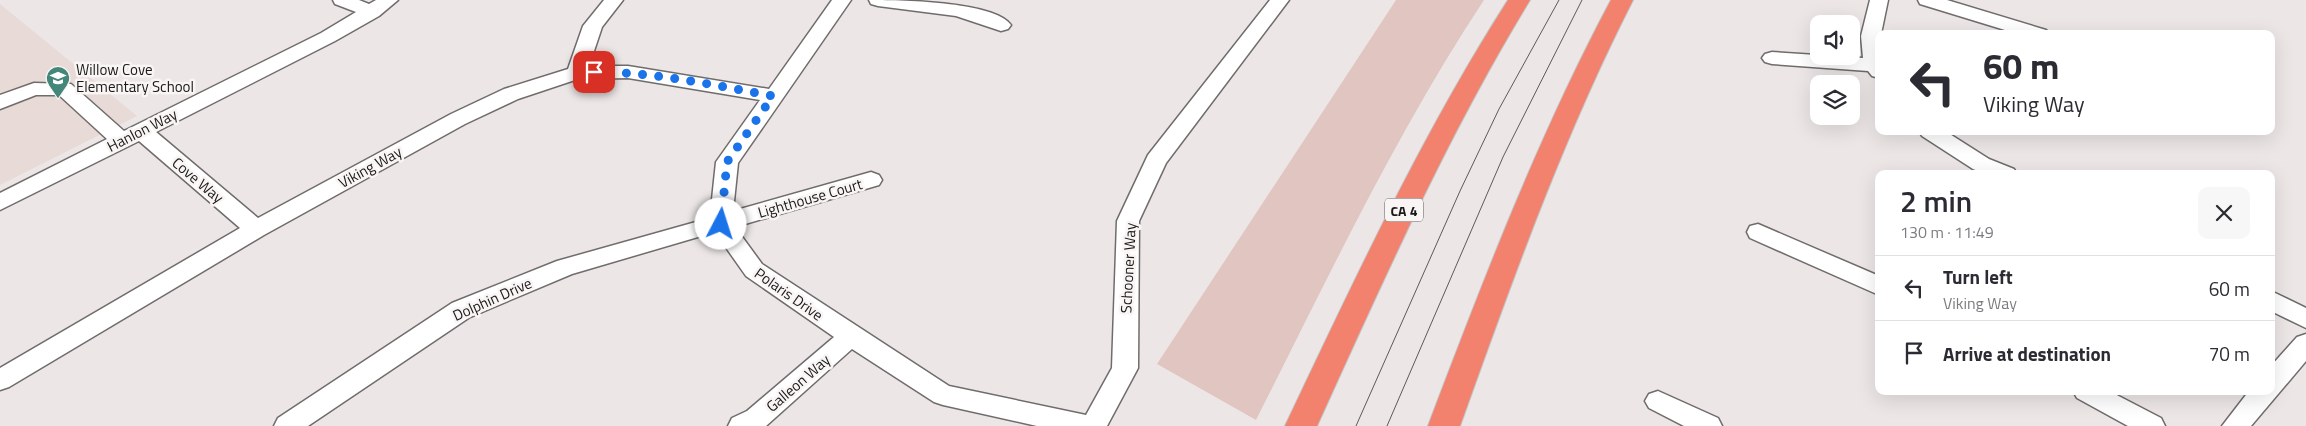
<!DOCTYPE html>
<meta charset="utf-8">
<style>
:root{--surface:#fff;--page:#f7f7f7;--text:#2b2b33;--muted:#7c7c81;--line:#e1e1e2}
body{margin:0;font-family:"Titillium Web",sans-serif;background:var(--page);color:var(--text);height:100vh;display:flex;flex-direction:column;font-size:19px;white-space:nowrap}
*{box-sizing:border-box;margin:0}
p{font-size:16px;color:var(--muted)}
.icon{flex:none;width:28px;height:28px;fill:none;stroke:currentColor;stroke-width:2;stroke-linecap:round;stroke-linejoin:round}
.map{position:relative;flex:1;overflow:hidden}
.side{position:absolute;left:1875px;top:170px;width:400px;height:225px;display:flex;flex-direction:column;background:var(--surface);border-radius:10px;box-shadow:0 5px 20px #0002}
.side>*{flex:none}
.guide{position:absolute;left:1875px;top:30px;width:400px;height:105px;border-radius:10px;box-shadow:0 5px 20px #0002;background:#fff;color:var(--text);overflow:hidden}
.fabs{position:absolute;left:1810px;top:15px;display:grid;gap:10px}
.fabs a{display:grid;place-items:center;width:50px;height:50px;border-radius:10px;background:var(--surface);box-shadow:0 5px 20px #0002;font-size:25px}
.pin{position:absolute;display:grid;place-items:center;width:42px;height:42px;color:#fff;margin:-21px;border-radius:10px;box-shadow:0 2px 8px #0006}
.me{position:absolute;width:55px;margin:-28px;rotate:5deg;stroke-linejoin:round;filter:drop-shadow(0 0 4px #0008)}
.turn{display:flex;align-items:center;gap:18px;height:105px;padding:0 25px;font-size:22px}
.turn .icon{width:65px;height:65px;stroke-width:2.5}
.turn b{display:block;font-size:35px;line-height:42px}
.round{display:grid;place-items:center;flex:none;width:52px;height:52px;border-radius:10px;background:var(--page)}
.headline{display:flex;align-items:center;justify-content:space-between;height:85px;padding:0 25px}
h1{font-size:30px;font-weight:600;line-height:38px}
ul{padding:0;list-style:none}
li{display:flex;align-items:center;gap:15px;height:65px;padding:0 25px;border-top:1px solid var(--line)}
li div{flex:1}
li b{display:block;font-size:19px}
li em{font-style:normal}
.map>svg:first-child{display:block}
</style>
<div class="map">
<svg width="2306" height="426" viewBox="0 0 2306 426">
<rect width="100%" height="100%" fill="#ece7e6"/>
<path fill="#e7dad7" d="M 0,4 L 137,116 L 0,185 Z"/>
<path fill="#e0c5c0" d="M 1396,0 L 1484,0 C 1396,133 1328,278 1256,420 L 1157,364 Z"/>
<g fill="none" stroke-linecap="round" stroke-linejoin="round">
<g stroke="#706c6b" stroke-width="3">
<path id="minor" d="M 333,0 L 359,0 L 369,4 L 376,0 L 398,0 L 379,16 L 335,41 L 156,132 L 258,218 L 451,114 L 504,89 L 568,69 L 583,26 L 604,0 L 623,0 L 602,27 L 589,66 L 628,66 L 769,89 L 832,0 L 851,0 L 738,163 L 733,211 L 871,172 L 879,175 L 882,180 L 879,185 L 735,227 L 762,264 L 949,386 L 1086,415 L 1112,368 L 1117,221 L 1148,155 L 1270,0 L 1289,0 L 1166,163 L 1139,221 L 1138,368 L 1107,426 L 1037,426 L 943,405 L 934,402 L 852,349 L 766,426 L 728,426 L 732,418 L 747,411 L 834,337 L 746,276 L 715,232 L 572,274 L 470,317 L 308,426 L 274,426 L 278,418 L 452,303 L 557,261 L 710,218 L 716,162 L 760,100 L 628,78 L 578,79 L 518,99 L 465,124 L 264,235 L 9,387 L 0,390 L 0,368 L 240,228 L 139,141 L 0,210 L 0,193 L 107,139 L 59,95 L 36,95 L 0,109 L 0,95 L 34,83 L 71,84 L 124,131 L 321,33 L 356,12 L 335,4 Z
M 869,0 C 897,0 994,1 1011,25 L 1008,29 L 1001,31 L 956,16 L 878,6 L 871,4 Z
M 1870,0 L 1888,0 L 1881,34 L 1879,34 L 1879,78 L 1872,76 L 1868,71 L 1772,64 L 1765,62 L 1762,58 L 1765,54 L 1772,52 L 1863,58 L 1861,36 Z
M 1918,0 L 1947,0 L 2046,30 L 2049,34 L 2018,34 L 1920,4 Z
M 1919,131 L 1945,131 L 1989,159 L 2014,169 L 2017,174 L 1985,174 L 1973,169 L 1922,136 Z
M 1758,224 L 1879,276 L 1879,295 L 1750,238 L 1747,232 L 1750,226 Z
M 2271,291 L 2306,308 L 2306,328 L 2271,311 Z
M 2306,334 L 2306,361 L 2251,426 L 2222,426 L 2249,391 L 2271,391 L 2271,366 L 2297,337 Z
M 1658,391 L 1718,418 L 1722,426 L 1684,426 L 1649,408 L 1645,401 L 1649,394 Z
M 2073,391 L 2109,391 L 2161,418 L 2165,426 L 2128,426 L 2077,398 Z"/>
</g>
<g stroke="#c3c3c3" stroke-width="2">
<path id="highway" d="M 1508,0 L 1530,0 C 1447,136 1383,281 1317,426 L 1285,426 C 1354,281 1421,136 1508,0 Z
M 1611,0 L 1633,0 C 1563,137 1512,281 1460,426 L 1428,426 C 1483,281 1538,137 1611,0 Z"/>
</g>
<use href="#minor" fill="#fff" fill-rule="evenodd"/>
<use href="#highway" fill="#f2816d" fill-rule="evenodd"/>
<path stroke="#5c5a59" stroke-width="1" d="M 1356,426 L 1460,191 L 1499,109 L 1559,0
M 1387,426 L 1503,157 L 1582,0"/>
</g>
<g fill="none" stroke-linecap="round" stroke-linejoin="round">
<path stroke="#1a73e8" stroke-width="9" stroke-dasharray="0 16.2" d="M 594,72 C 655,72 713,85 773,96 L 727,162 L 721,224"/>
</g>
<defs>
<g id="school-pin" transform="scale(1.25)"><path d="M0 17L-7.5 6A9.5 9.5 0 1 1 7.5 6Z" fill="#43877b" stroke="#f9f5f4"/><path d="M0-5L7-2L0 1L-7-2ZM-4 1L0 2.5L4 1V4Q0 6-4 4Z" fill="#fff"/></g>
</defs>
<g fill-rule="evenodd">
<use href="#school-pin" x="58" y="78"/>
</g>
<g text-anchor="middle" dominant-baseline="central" stroke-width="5" stroke-linejoin="round" paint-order="stroke">
<rect fill="#f9f5f4" stroke="#5d5b5a" stroke-width="1" x="1385" y="198.5" width="38" height="23" rx="4"/>
<g font-size="14" font-weight="bold" fill="#1a1918">
<text x="1404" y="210">CA 4</text>
</g>
<g font-size="15" fill="#1a1918" stroke="#f9f5f4" text-anchor="start">
<text x="76" y="69">Willow Cove<tspan x="76" dy="17">Elementary School</tspan></text>
</g>
<g font-size="15" fill="#1a1918" stroke="#f9f5f4">
<text transform="translate(142 130) rotate(-27)">Hanlon Way</text>
<text transform="translate(370 167) rotate(-29)">Viking Way</text>
<text transform="translate(198 180) rotate(40)">Cove Way</text>
<text transform="translate(810 198) rotate(-16)">Lighthouse Court</text>
<text transform="translate(1128 268) rotate(-87)">Schooner Way</text>
<text transform="translate(789 294) rotate(35)">Polaris Drive</text>
<text transform="translate(492 299) rotate(-24)">Dolphin Drive</text>
<text transform="translate(798 383) rotate(-41)">Galleon Way</text>
</g>
</g>
</svg>
<div class="fabs">
<a><svg class="icon" aria-label="sound" viewBox="0 0 24 24"><path d="M4 9h4l5-4v14l-5-4H4zM17 9q2 3 0 6"/></svg></a>
<a><svg class="icon" aria-label="layers" viewBox="0 0 24 24"><path d="M12 4l9 5-9 5-9-5zM3 14l9 5 9-5"/></svg></a>
</div>
<div class="pin" style="left:594px;top:72px;background:#d93025"><svg class="icon" aria-label="arrive" viewBox="0 0 24 24"><path d="M6 21V4h12l-3 4 3 4H6"/></svg></div>
<svg class="me" style="left:721px;top:224px" viewBox="-20 -20 40 40"><circle r="19" fill="#fff"/><path d="M0-13L10 11 0 6-10 11z" fill="#1a73e8"/></svg>
<div class="guide">
<div class="turn"><svg class="icon" aria-label="left" viewBox="0 0 24 24"><path d="M17 20v-9H6M10 6l-5 5 5 5"/></svg><div><b>60 m</b>Viking Way</div></div>
</div>
<section class="side">
<div class="headline"><div><h1>2 min</h1><p>130 m · 11:49</p></div><a class="round"><svg class="icon" aria-label="close" viewBox="0 0 24 24"><path d="M6 6l12 12M18 6L6 18"/></svg></a></div>
<ul>
<li><svg class="icon" aria-label="left" viewBox="0 0 24 24"><path d="M17 20v-9H6M10 6l-5 5 5 5"/></svg><div><b>Turn left</b><p>Viking Way</p></div><em>60 m</em></li>
<li><svg class="icon" aria-label="arrive" viewBox="0 0 24 24"><path d="M6 21V4h12l-3 4 3 4H6"/></svg><div><b>Arrive at destination</b></div><em>70 m</em></li>
</ul>
</section>
</div>
